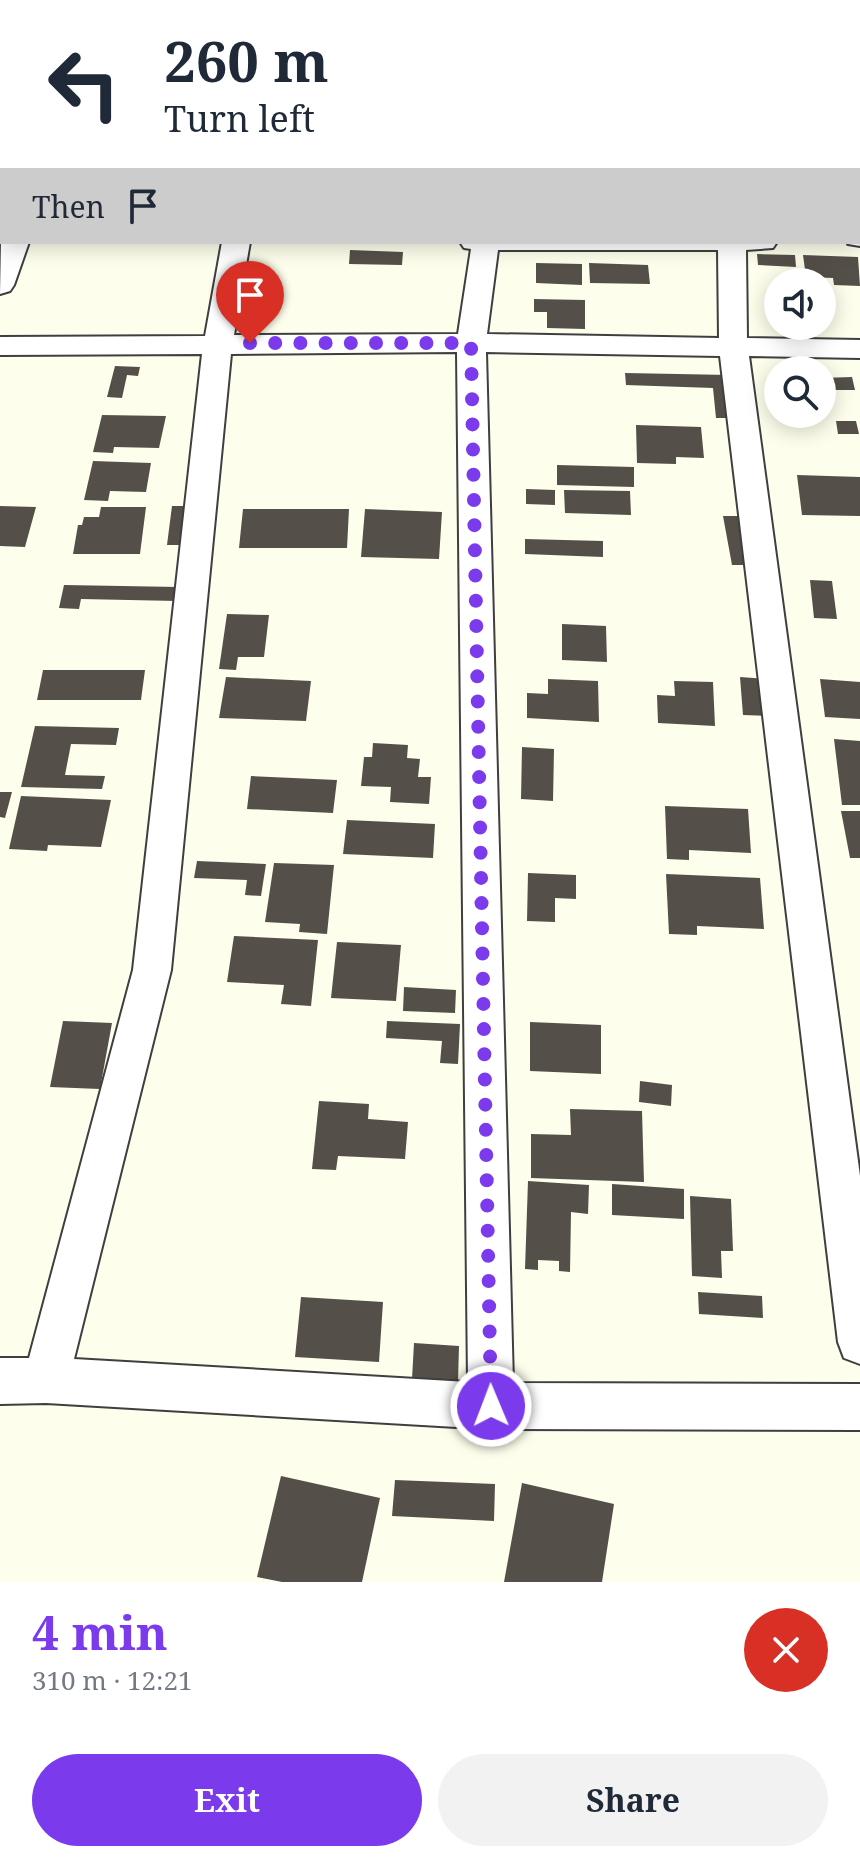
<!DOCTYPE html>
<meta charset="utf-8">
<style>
:root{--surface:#fff;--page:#f2f2f3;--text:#1f2937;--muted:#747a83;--accent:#7c3aed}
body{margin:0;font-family:"Noto Serif",serif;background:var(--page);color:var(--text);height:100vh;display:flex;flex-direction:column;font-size:30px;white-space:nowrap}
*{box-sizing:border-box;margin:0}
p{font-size:26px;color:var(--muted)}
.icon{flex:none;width:44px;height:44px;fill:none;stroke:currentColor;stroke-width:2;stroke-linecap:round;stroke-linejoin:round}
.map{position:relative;height:1582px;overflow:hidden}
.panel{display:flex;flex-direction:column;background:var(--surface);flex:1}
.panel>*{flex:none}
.hud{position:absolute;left:0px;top:0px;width:860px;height:244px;box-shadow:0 4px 20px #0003;background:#fff;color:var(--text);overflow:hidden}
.tools{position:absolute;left:764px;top:268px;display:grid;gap:16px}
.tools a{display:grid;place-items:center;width:72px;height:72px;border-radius:50%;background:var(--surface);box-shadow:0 4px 20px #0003;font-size:40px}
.pin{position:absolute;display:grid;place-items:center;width:68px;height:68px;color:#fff;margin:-82px -34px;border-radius:50% 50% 50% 0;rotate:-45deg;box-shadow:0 0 8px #0007}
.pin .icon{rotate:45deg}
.me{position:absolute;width:88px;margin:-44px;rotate:359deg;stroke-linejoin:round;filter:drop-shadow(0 0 6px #0008)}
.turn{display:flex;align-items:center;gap:28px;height:168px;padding:0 32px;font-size:36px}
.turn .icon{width:104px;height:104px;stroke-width:2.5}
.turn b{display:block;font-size:56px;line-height:68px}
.then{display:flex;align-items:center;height:76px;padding:0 32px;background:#0003;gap:16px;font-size:30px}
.round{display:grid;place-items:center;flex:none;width:84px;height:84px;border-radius:42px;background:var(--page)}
.head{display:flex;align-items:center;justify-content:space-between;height:136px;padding:0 32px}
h1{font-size:48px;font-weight:700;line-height:60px;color:var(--accent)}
.button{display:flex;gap:16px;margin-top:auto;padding:16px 32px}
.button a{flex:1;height:92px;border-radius:48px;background:var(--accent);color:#fff;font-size:32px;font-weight:700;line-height:92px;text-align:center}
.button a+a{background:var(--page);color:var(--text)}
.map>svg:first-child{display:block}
</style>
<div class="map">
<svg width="860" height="1582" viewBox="0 0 860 1582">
<rect width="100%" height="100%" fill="#fdfeeb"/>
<path fill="#545049" d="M 350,250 L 403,252 L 402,265 L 349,264 Z
M 757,254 L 795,255 L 796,267 L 758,265 Z
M 803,255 L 858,257 L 860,286 L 834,285 L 833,278 L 806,277 Z
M 536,263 L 582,264 L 582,285 L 536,283 Z
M 589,263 L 648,265 L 650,284 L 590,283 Z
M 534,299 L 585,300 L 585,329 L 547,328 L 547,312 L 534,312 Z
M 115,366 L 140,367 L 138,376 L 127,375 L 122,398 L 107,397 Z
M 625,373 L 730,375 L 735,418 L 716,418 L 713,388 L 626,385 Z
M 852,377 L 855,390 L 822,390 L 822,378 Z
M 102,415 L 166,416 L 159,448 L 114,447 L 113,453 L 93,452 Z
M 836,421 L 856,421 L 859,434 L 838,434 Z
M 636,425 L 701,427 L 704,458 L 676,457 L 676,464 L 637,463 Z
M 93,461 L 151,463 L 146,492 L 110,491 L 108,501 L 84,500 Z
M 557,465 L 634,467 L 634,487 L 557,485 Z
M 797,475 L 860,477 L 860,516 L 802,515 Z
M 526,489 L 555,490 L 555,505 L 526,504 Z
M 564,490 L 630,491 L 631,515 L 565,513 Z
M 0,506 L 36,507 L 25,547 L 0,546 Z
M 172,506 L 190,506 L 186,545 L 167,545 Z
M 101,507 L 146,507 L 140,554 L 73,554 L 78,525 L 82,525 L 84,517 L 99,517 Z
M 243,509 L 349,509 L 347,548 L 239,548 Z
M 365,509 L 442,512 L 439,559 L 361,557 Z
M 723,516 L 748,516 L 756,565 L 732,565 Z
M 525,539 L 603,541 L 603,557 L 525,554 Z
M 810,580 L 832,581 L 837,619 L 814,618 Z
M 64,585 L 179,587 L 177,601 L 81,599 L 79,609 L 59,608 Z
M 227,614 L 269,615 L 264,657 L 238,657 L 236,670 L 219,669 Z
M 562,624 L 606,626 L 607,662 L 562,660 Z
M 43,670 L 145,670 L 141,700 L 37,700 Z
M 226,677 L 311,681 L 306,721 L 219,718 Z
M 740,677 L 766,679 L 770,716 L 743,715 Z
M 548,679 L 598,681 L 599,722 L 527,718 L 527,693 L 548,694 Z
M 820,679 L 860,682 L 860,719 L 825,717 Z
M 674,681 L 713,682 L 715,726 L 658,723 L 657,695 L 675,696 Z
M 35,726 L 119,728 L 116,745 L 71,744 L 65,775 L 105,776 L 102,789 L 21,787 Z
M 834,739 L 860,741 L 860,805 L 842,805 Z
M 373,743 L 408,745 L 407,758 L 420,759 L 418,777 L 431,777 L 429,804 L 390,802 L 391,787 L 361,786 L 364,757 L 372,757 Z
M 522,747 L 554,749 L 553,801 L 521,799 Z
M 251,776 L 337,780 L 333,813 L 247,809 Z
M 0,792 L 12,792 L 5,818 L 0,817 Z
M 21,796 L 111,800 L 101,847 L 48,845 L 47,851 L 9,849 Z
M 665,806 L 748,809 L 751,853 L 689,850 L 689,860 L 667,859 Z
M 841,811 L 860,811 L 860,858 L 850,858 Z
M 347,820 L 435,824 L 433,858 L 343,854 Z
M 197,861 L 266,864 L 261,896 L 245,895 L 247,880 L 194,878 Z
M 274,863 L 334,865 L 327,934 L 299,932 L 300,924 L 265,922 Z
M 528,873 L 576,875 L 576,899 L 555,898 L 555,922 L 527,921 Z
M 666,874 L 760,878 L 764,929 L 697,926 L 697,935 L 669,934 Z
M 234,936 L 318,940 L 311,1006 L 281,1004 L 284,985 L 227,982 Z
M 337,942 L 401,945 L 396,1001 L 331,998 Z
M 404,987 L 456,990 L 455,1013 L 403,1011 Z
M 63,1021 L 112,1023 L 100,1089 L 50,1087 Z
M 387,1021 L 460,1024 L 458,1064 L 440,1063 L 442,1041 L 386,1038 Z
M 530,1022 L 601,1025 L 601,1074 L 530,1071 Z
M 640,1081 L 672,1085 L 671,1106 L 639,1102 Z
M 319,1101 L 369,1104 L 368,1119 L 408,1122 L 405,1159 L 338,1156 L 336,1170 L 312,1169 Z
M 570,1109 L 642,1111 L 644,1182 L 531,1178 L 531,1134 L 571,1135 Z
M 528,1181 L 589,1185 L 588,1214 L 571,1212 L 570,1272 L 559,1271 L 559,1261 L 538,1260 L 538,1270 L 525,1269 Z
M 612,1184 L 684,1189 L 684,1219 L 612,1215 Z
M 690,1196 L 731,1199 L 733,1251 L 721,1251 L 722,1278 L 692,1276 Z
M 698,1292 L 762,1296 L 763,1318 L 699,1314 Z
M 301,1297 L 383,1302 L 379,1362 L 295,1357 Z
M 414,1343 L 459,1346 L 458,1382 L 412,1379 Z
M 281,1476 L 380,1498 L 362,1582 L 282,1582 L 257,1577 Z
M 395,1480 L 495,1484 L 494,1521 L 392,1516 Z
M 522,1483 L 614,1504 L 602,1582 L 504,1582 Z"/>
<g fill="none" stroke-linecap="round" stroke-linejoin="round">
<g stroke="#3f3f3f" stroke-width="4">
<path id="minor" d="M 76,0 L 100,0 L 75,2 Z
M 268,0 L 292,0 L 267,2 Z
M 478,0 L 502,0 L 502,2 L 478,2 Z
M 687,0 L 711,0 L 711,2 L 687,2 Z
M 858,230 L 860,246 L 848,244 L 858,242 Z
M 1,242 L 29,242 L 14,285 L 10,291 L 0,294 Z
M 222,242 L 250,242 L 234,335 L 458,334 L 471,249 L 464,248 L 460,242 L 777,242 L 773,248 L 746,250 L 747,338 L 860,340 L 860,358 L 749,356 L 860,1176 L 860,1364 L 844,1358 L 838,1342 L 720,356 L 486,352 L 513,1383 L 860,1384 L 860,1430 L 491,1429 L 46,1403 L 0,1404 L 0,1358 L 29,1358 L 133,970 L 202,354 L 0,355 L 0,337 L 205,336 ZM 498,250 L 718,250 L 719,338 L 487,334 ZM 457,352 L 468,1382 L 74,1359 L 171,970 L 231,354 Z"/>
</g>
<use href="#minor" fill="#fff" fill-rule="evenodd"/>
</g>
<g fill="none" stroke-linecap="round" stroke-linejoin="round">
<path stroke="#7c3aed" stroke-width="14" stroke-dasharray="0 25.2" d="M 250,343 L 471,343 L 491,1406"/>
</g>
</svg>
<div class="tools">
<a><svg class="icon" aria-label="sound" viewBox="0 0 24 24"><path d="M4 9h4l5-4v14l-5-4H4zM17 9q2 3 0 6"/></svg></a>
<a><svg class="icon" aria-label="search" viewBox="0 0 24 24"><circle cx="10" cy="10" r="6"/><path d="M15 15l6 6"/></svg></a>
</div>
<div class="pin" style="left:250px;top:343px;background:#d93025"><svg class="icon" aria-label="arrive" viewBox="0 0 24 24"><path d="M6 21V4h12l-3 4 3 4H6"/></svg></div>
<svg class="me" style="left:491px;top:1406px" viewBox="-20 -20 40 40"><circle r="17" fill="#7c3aed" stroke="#fff" stroke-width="3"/><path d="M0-11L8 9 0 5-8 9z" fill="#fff"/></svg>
<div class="hud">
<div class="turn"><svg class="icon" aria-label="left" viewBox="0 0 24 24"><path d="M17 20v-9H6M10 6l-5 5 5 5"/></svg><div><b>260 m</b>Turn left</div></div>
<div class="then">Then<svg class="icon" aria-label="arrive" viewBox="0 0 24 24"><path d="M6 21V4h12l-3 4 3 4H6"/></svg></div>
</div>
</div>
<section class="panel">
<div class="head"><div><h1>4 min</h1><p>310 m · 12:21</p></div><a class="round" style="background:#d93025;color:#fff"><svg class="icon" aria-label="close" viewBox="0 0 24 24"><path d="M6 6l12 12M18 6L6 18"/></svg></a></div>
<div class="button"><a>Exit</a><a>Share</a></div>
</section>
